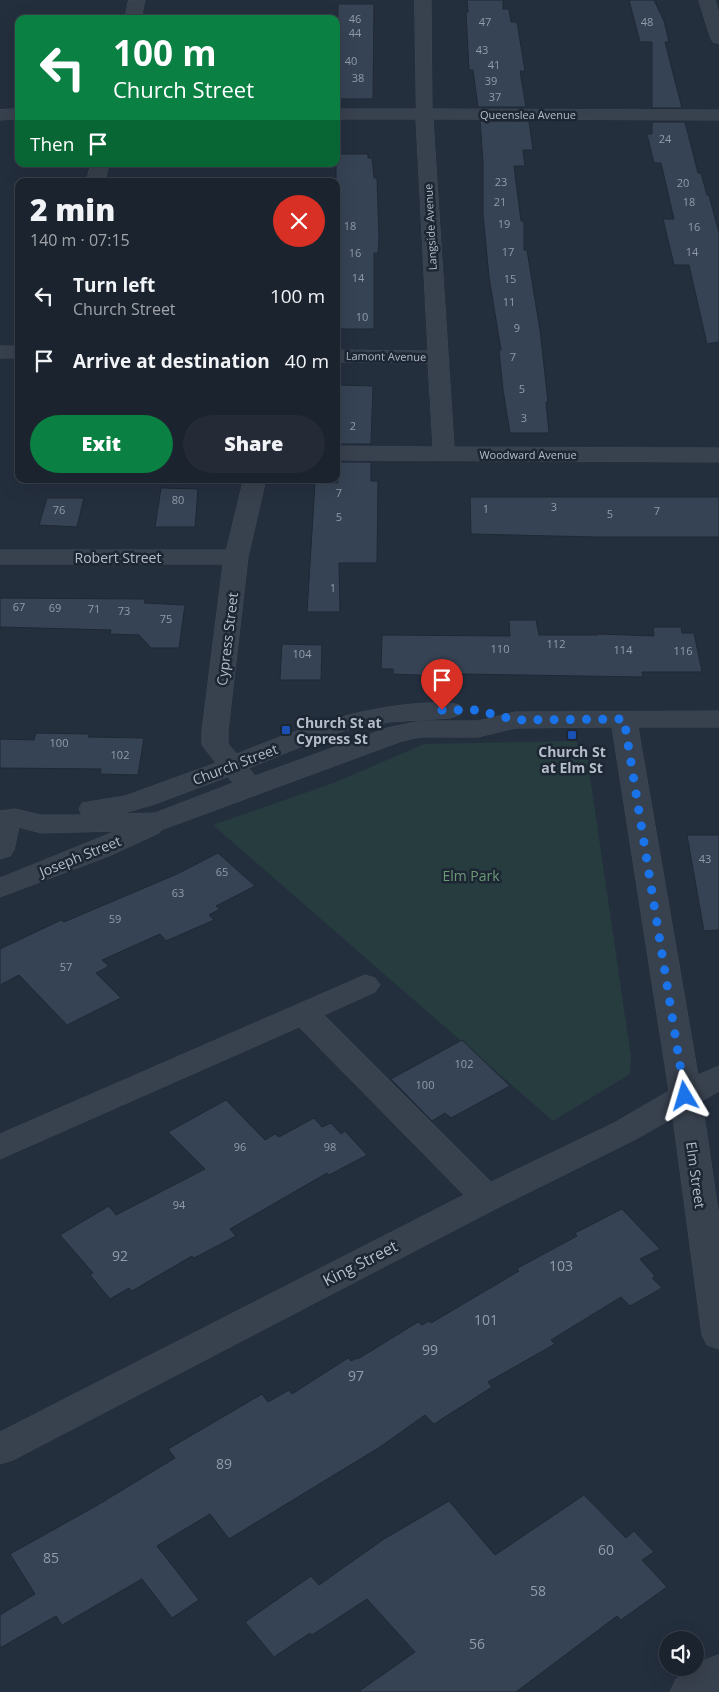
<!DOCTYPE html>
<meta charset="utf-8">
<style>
:root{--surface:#1b232e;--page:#242b36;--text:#f1f3f6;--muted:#a0a4aa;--line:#39404a;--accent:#0b8043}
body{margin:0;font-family:"Open Sans",sans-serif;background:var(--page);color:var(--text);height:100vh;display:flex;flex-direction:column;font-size:19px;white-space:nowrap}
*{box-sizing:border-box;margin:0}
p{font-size:16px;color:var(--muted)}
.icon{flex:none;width:28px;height:28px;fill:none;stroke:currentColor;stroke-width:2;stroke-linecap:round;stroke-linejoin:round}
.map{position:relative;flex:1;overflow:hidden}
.details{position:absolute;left:15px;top:178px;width:325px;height:305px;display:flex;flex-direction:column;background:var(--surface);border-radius:10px;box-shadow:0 5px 20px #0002,0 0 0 1px var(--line)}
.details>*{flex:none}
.top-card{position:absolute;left:15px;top:15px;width:325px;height:152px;border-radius:10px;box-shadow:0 5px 20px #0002,0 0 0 1px var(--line);background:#0b8043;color:#fff;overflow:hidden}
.controls{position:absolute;left:659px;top:1631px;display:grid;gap:10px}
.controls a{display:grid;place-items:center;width:45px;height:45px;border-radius:50%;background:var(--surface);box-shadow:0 5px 20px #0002,0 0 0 1px var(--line);font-size:25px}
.pin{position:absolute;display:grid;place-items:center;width:42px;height:42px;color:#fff;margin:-51px -21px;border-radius:50% 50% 50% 0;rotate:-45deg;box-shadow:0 0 5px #0007}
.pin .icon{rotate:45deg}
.me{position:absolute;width:55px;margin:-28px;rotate:353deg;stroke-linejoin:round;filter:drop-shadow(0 0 4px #0008)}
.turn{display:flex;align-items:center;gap:18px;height:105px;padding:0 15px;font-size:22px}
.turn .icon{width:65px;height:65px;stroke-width:2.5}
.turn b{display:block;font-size:35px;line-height:42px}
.then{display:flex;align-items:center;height:48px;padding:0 15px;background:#0003;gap:10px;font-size:19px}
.round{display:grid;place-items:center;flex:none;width:52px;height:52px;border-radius:26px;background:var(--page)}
.overview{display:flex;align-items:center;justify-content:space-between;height:85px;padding:0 15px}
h1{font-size:30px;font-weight:800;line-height:38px}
.cta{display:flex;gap:10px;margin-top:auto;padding:10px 15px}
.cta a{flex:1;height:58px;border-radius:30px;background:var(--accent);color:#fff;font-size:20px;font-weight:800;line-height:58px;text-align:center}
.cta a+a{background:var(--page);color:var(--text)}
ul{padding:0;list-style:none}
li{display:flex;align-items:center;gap:15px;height:65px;padding:0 15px}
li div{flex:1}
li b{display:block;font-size:19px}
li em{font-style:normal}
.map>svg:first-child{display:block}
</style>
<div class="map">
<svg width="719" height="1692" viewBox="0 0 719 1692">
<rect width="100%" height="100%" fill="#242f3e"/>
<path fill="#263c3f" d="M 575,741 L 586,749 L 631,1057 L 630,1074 L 553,1121 L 213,825 L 336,782 L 424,744 Z"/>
<path fill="#364354" stroke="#1f2835" d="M 467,0 L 503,0 L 503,9 L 509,9 L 511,22 L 517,22 L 525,71 L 520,71 L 526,107 L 478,107 L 473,70 L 469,70 L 466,12 L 468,12 Z
M 629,0 L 654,0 L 664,21 L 669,42 L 665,42 L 682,108 L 652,108 L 652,42 L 640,42 Z
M 338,4 L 374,4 L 373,99 L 336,99 L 336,17 L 338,17 Z
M 480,121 L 529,121 L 533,150 L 523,150 L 525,166 L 514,166 L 521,221 L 524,221 L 524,250 L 527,250 L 540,330 L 548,402 L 546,402 L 549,433 L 510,433 L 503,390 L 499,350 L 501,350 L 489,277 L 483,214 L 483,161 Z
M 652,122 L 685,122 L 698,173 L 701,173 L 707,195 L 709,195 L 719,233 L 719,342 L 707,344 L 689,265 L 674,265 L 663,219 L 674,219 L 661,163 L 654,163 L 647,134 L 652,134 Z
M 336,154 L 368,154 L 368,158 L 372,158 L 374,178 L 377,178 L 379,239 L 378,253 L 374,253 L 374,329 L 338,329 L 339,289 L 336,289 Z
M 341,385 L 373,386 L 371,444 L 339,444 L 339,387 Z
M 338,462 L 371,462 L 371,481 L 378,481 L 377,563 L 339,563 L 340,612 L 307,612 L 315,483 L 338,483 Z
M 161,488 L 198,489 L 195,527 L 155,527 Z
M 470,497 L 719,497 L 719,537 L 596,537 L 471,534 Z
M 47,498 L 84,498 L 77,527 L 39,525 Z
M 0,598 L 145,599 L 144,603 L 185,605 L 179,648 L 151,648 L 139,635 L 110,634 L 111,630 L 0,627 Z
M 509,620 L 536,620 L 539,635 L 598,635 L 598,634 L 654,636 L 653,627 L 681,627 L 682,633 L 694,633 L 702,672 L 642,672 L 643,677 L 461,674 L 461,677 L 393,674 L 393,669 L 381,669 L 382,635 L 510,636 Z
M 282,644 L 322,645 L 321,680 L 280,680 Z
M 36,733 L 89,734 L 88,737 L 144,738 L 138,775 L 100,774 L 101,769 L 0,768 L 0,739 L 34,740 Z
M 687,835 L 719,835 L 719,930 L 704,931 Z
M 218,853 L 255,886 L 216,906 L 220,909 L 209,915 L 214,920 L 166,941 L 160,934 L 102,960 L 109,966 L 96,973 L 121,998 L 67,1025 L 19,975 L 0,985 L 0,949 L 61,920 L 64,922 L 177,874 Z
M 462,1040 L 510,1086 L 451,1118 L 445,1113 L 432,1121 L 391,1079 Z
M 226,1100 L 265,1140 L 275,1134 L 279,1137 L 314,1118 L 322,1127 L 331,1123 L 341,1134 L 345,1131 L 367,1155 L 329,1175 L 327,1173 L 230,1229 L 236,1236 L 194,1258 L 192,1256 L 132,1291 L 129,1288 L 110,1299 L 90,1275 L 93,1273 L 60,1235 L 109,1206 L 116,1215 L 205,1169 L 168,1132 Z
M 622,1209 L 660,1249 L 640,1259 L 655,1276 L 652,1278 L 662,1288 L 630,1306 L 621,1297 L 551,1340 L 555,1344 L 488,1382 L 492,1387 L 434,1424 L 425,1415 L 380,1447 L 229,1539 L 210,1514 L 157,1546 L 199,1600 L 172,1618 L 142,1579 L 62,1625 L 56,1616 L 0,1648 L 0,1615 L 35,1594 L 10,1554 L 96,1506 L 175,1458 L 168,1449 L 262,1394 L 268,1402 L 289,1390 L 292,1394 L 348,1358 L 351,1361 L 357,1358 L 358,1359 L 418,1322 L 422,1325 L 429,1321 L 431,1323 L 519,1271 L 516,1269 L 577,1236 L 575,1233 Z
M 584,1495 L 626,1538 L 634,1531 L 654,1552 L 642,1560 L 667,1587 L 621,1620 L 617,1616 L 516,1692 L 358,1692 L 415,1652 L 367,1599 L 312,1635 L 310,1633 L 274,1657 L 245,1622 L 311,1576 L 319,1585 L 384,1539 L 449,1501 L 495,1555 Z"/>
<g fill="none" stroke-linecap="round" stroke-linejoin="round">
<g stroke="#414a57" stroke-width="1">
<path id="minor" d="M 129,0 L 145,0 L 141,19 L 125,19 Z
M 415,0 L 431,0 L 432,109 L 719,110 L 719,120 L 433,119 L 454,447 L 719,448 L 719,462 L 336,460 L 336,446 L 433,447 L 428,363 L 336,362 L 336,350 L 428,351 L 416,119 L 336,119 L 336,109 L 416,109 Z
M 699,0 L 715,0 L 719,14 L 719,44 L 713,42 L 711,39 Z
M 19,109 L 19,119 L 0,120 L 0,110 Z
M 91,164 L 109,164 L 105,181 L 87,181 Z
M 0,346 L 19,346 L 19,358 L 0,358 Z
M 244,479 L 266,479 L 248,557 L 228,731 L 228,744 L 237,754 C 296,730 349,710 413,704 C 428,703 444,701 459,705 L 463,710 L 459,715 L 450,718 L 389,722 L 350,729 L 322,738 L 249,768 L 255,776 L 387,728 L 421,721 L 478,721 L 515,712 L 719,711 L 719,727 L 638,727 L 698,1075 L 719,1066 L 719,1091 L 702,1101 L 719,1217 L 719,1349 L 707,1345 L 702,1335 L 673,1118 L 636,1139 L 499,1207 L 13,1460 L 0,1464 L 0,1432 L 464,1195 L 299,1027 L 0,1159 L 0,1134 L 365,975 L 375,978 L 380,985 L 375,992 L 324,1015 L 491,1182 L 614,1123 L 669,1091 L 612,727 L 515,728 L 478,737 L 421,737 L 402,741 L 161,830 L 159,833 L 109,856 L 0,897 L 0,878 L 116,831 L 41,833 L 19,827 L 14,850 L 10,856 L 0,859 L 0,811 L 15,809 L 41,815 L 82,815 L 79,809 L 82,803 L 125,796 L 216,763 L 202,745 L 202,731 L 223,564 L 0,564 L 0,550 L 226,550 ZM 228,777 L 233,783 L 155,813 L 121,814 L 155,804 Z
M 719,1655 L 719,1692 L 670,1692 L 676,1679 L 705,1660 Z"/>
</g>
<use href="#minor" fill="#38414e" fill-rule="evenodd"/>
</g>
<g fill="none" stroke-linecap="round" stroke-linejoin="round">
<path stroke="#1a73e8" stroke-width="9" stroke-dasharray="0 16.2" d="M 442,710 L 477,710 L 515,720 L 624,719 L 685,1096"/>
</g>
<g fill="#1a4fb4" stroke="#1d2633" stroke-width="2">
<rect x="281" y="725" width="10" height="10" rx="2.5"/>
<rect x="567" y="730" width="10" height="10" rx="2.5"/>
</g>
<g text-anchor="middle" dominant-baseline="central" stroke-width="5" stroke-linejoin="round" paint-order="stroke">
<g font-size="11" fill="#929caa">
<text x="355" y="18">46</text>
<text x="485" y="21">47</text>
<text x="647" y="21">48</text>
<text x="355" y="32">44</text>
<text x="482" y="49">43</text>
<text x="351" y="60">40</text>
<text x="494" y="64">41</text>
<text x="358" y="77">38</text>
<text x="491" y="80">39</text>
<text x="495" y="96">37</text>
<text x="665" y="138">24</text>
<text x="501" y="181">23</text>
<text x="683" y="182">20</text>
<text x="500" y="201">21</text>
<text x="689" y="201">18</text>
<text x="504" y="223">19</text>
<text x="350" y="225">18</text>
<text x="694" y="226">16</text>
<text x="508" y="251">17</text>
<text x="692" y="251">14</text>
<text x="355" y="252">16</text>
<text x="358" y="277">14</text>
<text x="510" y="278">15</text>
<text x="509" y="301">11</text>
<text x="362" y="316">10</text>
<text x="517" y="327">9</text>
<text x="513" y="356">7</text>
<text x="522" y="388">5</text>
<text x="524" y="417">3</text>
<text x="353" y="425">2</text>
<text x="339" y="492">7</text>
<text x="178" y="499">80</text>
<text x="554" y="506">3</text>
<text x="486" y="508">1</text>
<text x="59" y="509">76</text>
<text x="657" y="510">7</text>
<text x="610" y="513">5</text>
<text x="339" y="516">5</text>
<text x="333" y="587">1</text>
<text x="19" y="606">67</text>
<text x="55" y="607">69</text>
<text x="94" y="608">71</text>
<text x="124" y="610">73</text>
<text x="166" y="618">75</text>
<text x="556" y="643">112</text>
<text x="500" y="648">110</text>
<text x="623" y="649">114</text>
<text x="683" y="650">116</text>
<text x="302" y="653">104</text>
<text x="59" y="742">100</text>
<text x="120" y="754">102</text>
<text x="705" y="858">43</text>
<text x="222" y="871">65</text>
<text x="178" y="892">63</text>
<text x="115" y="918">59</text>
<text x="66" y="966">57</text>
<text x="464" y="1063">102</text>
<text x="425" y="1084">100</text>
<text x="240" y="1146">96</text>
<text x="330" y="1146">98</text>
<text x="179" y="1204">94</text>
</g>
<g font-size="11" fill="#b4bcc9" stroke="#1d2633">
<text x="528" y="114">Queenslea Avenue</text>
<text transform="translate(430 227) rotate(-93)">Langside Avenue</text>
<text transform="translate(386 356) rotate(1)">Lamont Avenue</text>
<text x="528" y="454">Woodward Avenue</text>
</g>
<g font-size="14" fill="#b4bcc9" stroke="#1d2633">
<text x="118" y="557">Robert Street</text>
<text transform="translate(227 639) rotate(-83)">Cypress Street</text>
<text transform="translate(235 764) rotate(-21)">Church Street</text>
<text transform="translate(80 856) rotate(-22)">Joseph Street</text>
<text transform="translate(696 1175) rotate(82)">Elm Street</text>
</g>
<g font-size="14" font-weight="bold" fill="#b4bcc9" stroke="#1d2633" text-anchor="start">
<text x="296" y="722">Church St at<tspan x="296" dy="16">Cypress St</tspan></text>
<text x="572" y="751" text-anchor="middle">Church St<tspan x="572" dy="16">at Elm St</tspan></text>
</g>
<g font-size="14" fill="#6b9a76" stroke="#1d2633">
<text x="471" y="875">Elm Park</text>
</g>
<g font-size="14" fill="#929caa">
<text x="120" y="1255">92</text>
<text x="561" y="1265">103</text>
<text x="486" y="1319">101</text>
<text x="430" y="1349">99</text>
<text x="356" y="1375">97</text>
<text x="224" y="1463">89</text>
<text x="606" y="1549">60</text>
<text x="51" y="1557">85</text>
<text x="538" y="1590">58</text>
<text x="477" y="1643">56</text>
</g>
<g font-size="16" fill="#b4bcc9" stroke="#1d2633">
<text transform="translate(360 1263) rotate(-27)">King Street</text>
</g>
</g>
</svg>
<div class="controls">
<a><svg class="icon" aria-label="sound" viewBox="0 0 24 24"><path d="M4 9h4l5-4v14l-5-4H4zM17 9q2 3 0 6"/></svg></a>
</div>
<div class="pin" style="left:442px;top:710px;background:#d93025"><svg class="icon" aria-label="arrive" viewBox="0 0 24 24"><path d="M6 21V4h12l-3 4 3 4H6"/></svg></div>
<svg class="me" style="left:685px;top:1096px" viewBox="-20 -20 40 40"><path d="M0-17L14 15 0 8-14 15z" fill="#1a73e8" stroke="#fff" stroke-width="4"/></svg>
<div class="top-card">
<div class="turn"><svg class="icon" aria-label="left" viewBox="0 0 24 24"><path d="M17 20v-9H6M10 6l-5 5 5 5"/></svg><div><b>100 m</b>Church Street</div></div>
<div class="then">Then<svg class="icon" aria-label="arrive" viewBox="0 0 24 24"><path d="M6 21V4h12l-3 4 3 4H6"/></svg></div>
</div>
<section class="details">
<div class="overview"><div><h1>2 min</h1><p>140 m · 07:15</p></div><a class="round" style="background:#d93025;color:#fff"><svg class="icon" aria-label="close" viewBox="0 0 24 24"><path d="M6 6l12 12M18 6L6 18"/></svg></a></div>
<ul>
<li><svg class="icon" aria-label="left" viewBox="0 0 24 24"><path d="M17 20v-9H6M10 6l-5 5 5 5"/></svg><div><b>Turn left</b><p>Church Street</p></div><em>100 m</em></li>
<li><svg class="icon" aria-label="arrive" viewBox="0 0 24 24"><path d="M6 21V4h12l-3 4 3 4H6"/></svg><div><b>Arrive at destination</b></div><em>40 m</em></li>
</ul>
<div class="cta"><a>Exit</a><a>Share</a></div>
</section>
</div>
